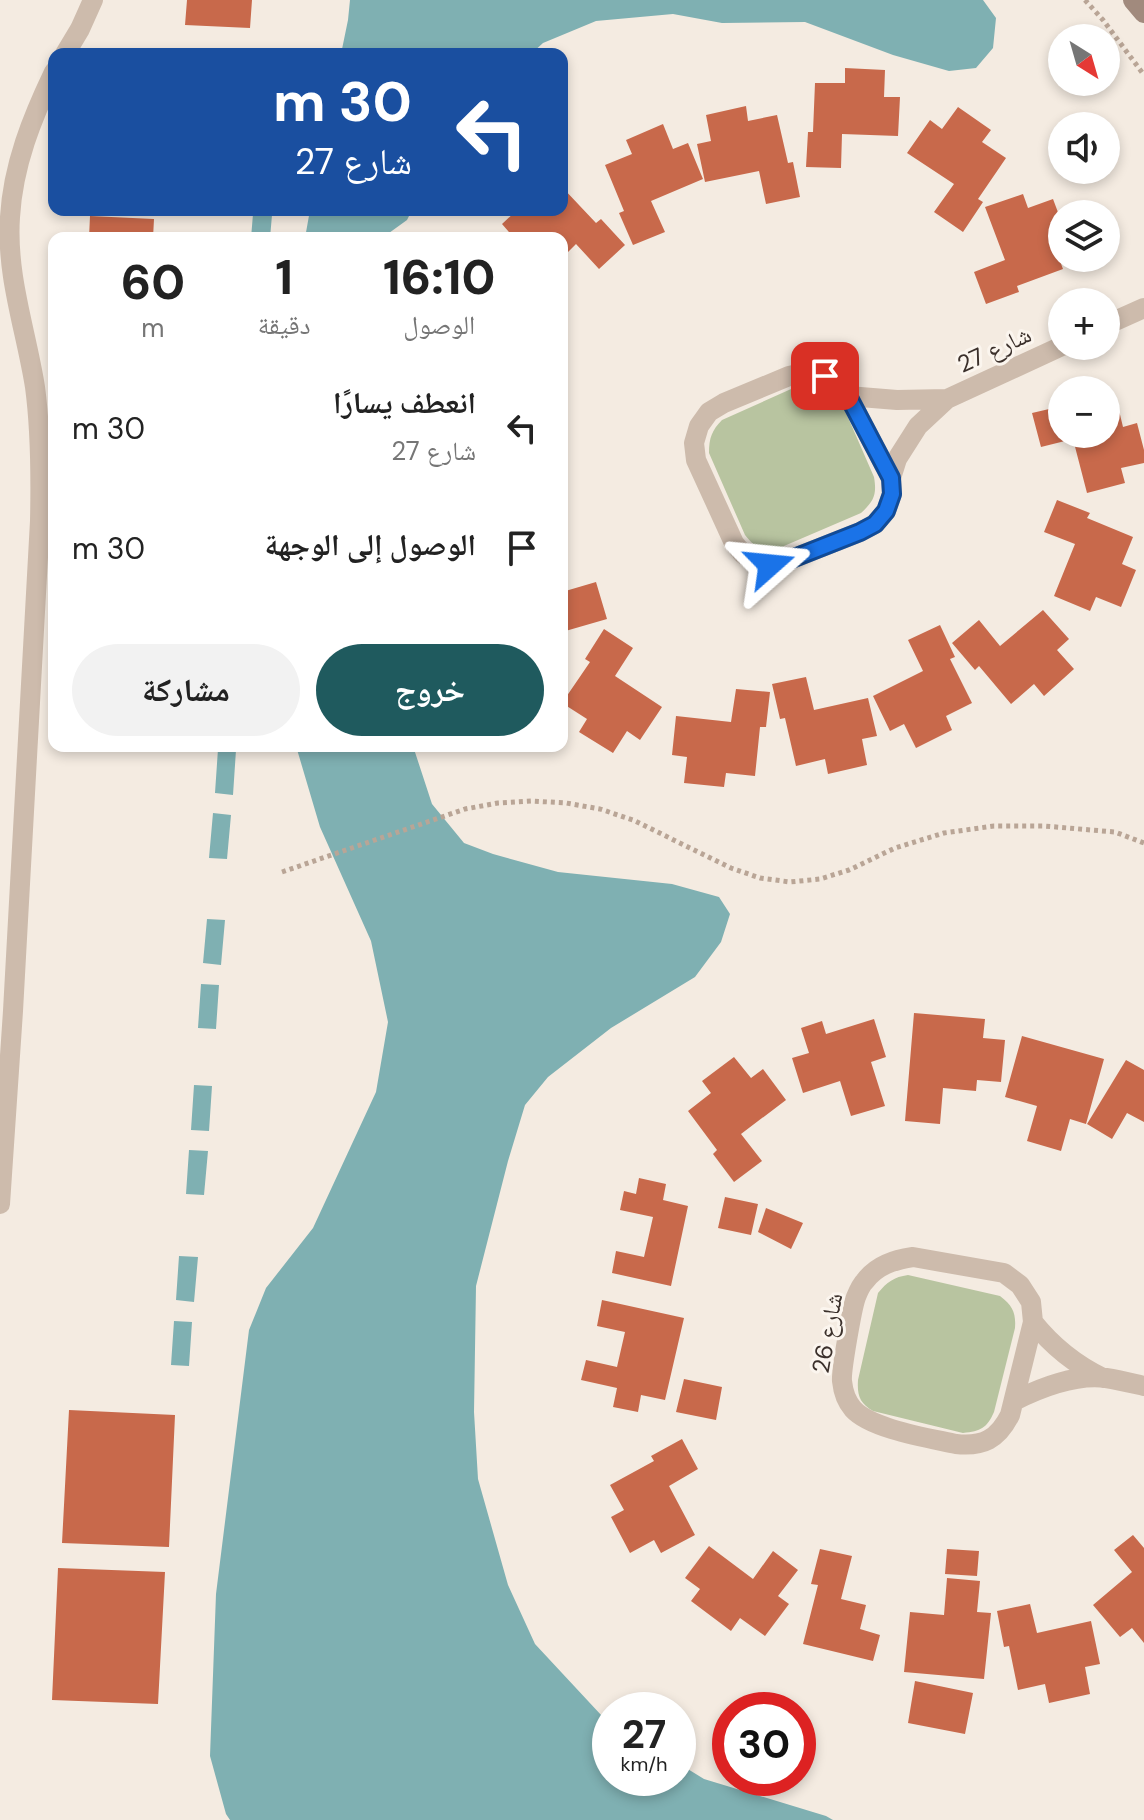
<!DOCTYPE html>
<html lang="ar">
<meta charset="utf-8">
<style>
:root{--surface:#fff;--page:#f2f2f2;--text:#222;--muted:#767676;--accent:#1f5a5e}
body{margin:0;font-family:"DM Sans","Noto Naskh Arabic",sans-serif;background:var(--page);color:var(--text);direction:rtl;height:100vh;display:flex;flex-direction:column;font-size:30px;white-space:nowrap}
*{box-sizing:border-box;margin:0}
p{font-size:26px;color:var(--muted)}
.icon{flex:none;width:44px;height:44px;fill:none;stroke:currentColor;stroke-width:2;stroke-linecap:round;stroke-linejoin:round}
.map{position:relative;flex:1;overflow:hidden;direction:ltr}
.sheet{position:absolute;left:48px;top:232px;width:520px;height:520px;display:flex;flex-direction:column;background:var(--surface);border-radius:16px;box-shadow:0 4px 12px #0003;direction:rtl}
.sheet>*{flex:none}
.top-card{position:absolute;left:48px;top:48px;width:520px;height:168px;border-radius:16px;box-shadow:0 4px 12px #0003;direction:rtl;background:#1a4fa0;color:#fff;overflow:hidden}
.needle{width:52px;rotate:143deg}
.tools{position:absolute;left:1048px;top:24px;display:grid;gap:16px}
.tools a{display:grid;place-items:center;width:72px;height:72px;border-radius:50%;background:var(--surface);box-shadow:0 4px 12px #0003;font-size:40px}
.speed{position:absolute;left:592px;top:1692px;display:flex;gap:16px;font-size:40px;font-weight:700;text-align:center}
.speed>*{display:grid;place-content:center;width:104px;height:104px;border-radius:50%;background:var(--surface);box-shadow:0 4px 12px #0003;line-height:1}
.speed small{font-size:20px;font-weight:400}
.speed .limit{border:12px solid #d22;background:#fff;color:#111}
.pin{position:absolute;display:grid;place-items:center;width:68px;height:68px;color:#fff;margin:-34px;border-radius:16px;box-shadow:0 4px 12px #0006}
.me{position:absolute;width:88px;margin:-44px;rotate:72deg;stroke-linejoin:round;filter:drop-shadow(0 0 6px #0008)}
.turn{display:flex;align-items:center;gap:28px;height:168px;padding:0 24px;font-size:36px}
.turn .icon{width:104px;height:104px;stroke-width:2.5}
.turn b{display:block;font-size:56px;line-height:68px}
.eta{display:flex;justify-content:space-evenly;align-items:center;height:136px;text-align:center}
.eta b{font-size:48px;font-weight:800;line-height:56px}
.cta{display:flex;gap:16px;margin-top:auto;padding:16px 24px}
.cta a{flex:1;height:92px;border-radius:48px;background:var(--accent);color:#fff;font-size:32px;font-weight:800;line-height:92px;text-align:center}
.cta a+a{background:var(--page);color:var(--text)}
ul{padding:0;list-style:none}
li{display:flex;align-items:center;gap:24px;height:120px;padding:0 24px}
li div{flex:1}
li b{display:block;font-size:30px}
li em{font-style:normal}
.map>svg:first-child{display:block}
</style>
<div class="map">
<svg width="1144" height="1820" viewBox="0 0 1144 1820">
<rect width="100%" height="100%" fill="#f4ebe1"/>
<path fill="#b8c4a0" d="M 809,381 L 821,382 L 840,399 L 874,477 C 877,495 874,501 861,513 L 777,549 C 761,550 754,547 745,535 L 709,453 C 709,438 712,430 722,420 Z
M 908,1275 L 1000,1296 C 1013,1306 1016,1313 1015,1328 L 994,1412 C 987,1428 981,1431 963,1433 L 873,1411 C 860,1403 857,1396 858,1380 L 878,1293 C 887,1282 894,1277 908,1275 Z"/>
<path fill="#7fb0b2" d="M 350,0 L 983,0 L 996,18 L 993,48 L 976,68 L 949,71 L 893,55 L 805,22 L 722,23 L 673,14 L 596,21 L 543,43 L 531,54 L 341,54 L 348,20 Z
M 310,210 L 412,210 L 407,220 L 389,233 L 388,238 L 305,238 Z
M 253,214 L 272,215 L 270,238 L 251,238 Z
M 296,746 L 413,746 L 432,804 L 464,843 L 493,854 L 558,872 L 672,884 L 719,897 L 730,914 L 721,942 L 695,977 L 611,1028 L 548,1077 L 525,1105 L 508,1161 L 476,1286 L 474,1412 L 478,1479 L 508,1585 L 535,1644 L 602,1716 L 610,1721 L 610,1778 L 678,1778 L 678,1763 L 704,1779 L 826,1816 L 833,1820 L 230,1820 L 226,1814 L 210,1756 L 216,1594 L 249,1330 L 266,1288 L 313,1228 L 376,1092 L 388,1022 L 371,941 L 320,827 Z
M 218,749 L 236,750 L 233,795 L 215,793 Z
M 213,813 L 231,815 L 227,859 L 209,858 Z
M 207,919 L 225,920 L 221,965 L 203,963 Z
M 201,984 L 219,985 L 216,1029 L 198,1028 Z
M 194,1085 L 212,1086 L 209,1131 L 191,1130 Z
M 189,1150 L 208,1151 L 204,1195 L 186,1194 Z
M 179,1256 L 198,1257 L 194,1302 L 176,1300 Z
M 174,1321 L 192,1322 L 189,1366 L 171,1365 Z"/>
<path fill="#c8694b" d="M 187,0 L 252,0 L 250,28 L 185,25 Z
M 845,68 L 885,70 L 884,97 L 900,97 L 898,136 L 842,134 L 841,168 L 806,167 L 808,132 L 813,132 L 815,83 L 845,83 Z
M 746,106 L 748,121 L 777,115 L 788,163 L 793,162 L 800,197 L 766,204 L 759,171 L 705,182 L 697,144 L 711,141 L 706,115 Z
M 958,107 L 991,130 L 982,142 L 1006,158 L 978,199 L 983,202 L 963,232 L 934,212 L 954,184 L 907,153 L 930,120 L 942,129 Z
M 663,124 L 673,149 L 688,143 L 703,179 L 651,201 L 665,232 L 633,245 L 619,213 L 624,211 L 605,165 L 632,154 L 626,140 Z
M 562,187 L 596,223 L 601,219 L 625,245 L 599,269 L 576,244 L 562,258 L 562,238 L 514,238 L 502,224 L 517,210 L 562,210 Z
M 1023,194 L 1028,208 L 1053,199 L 1062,223 L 1062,238 L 1053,242 L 1063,269 L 1017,286 L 1019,292 L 986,304 L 974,272 L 1005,260 L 985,207 Z
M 90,216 L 154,219 L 153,238 L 89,238 Z
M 1116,398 L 1123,427 L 1137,423 L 1144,450 L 1144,463 L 1121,468 L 1125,483 L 1087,493 L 1073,439 L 1041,447 L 1032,413 L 1062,406 L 1062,434 L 1106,434 L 1106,400 Z
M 1057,500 L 1090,513 L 1087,518 L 1133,537 L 1122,564 L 1136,570 L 1121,607 L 1096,597 L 1090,611 L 1054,596 L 1075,544 L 1044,532 Z
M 596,582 L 607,619 L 562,632 L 562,592 Z
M 1043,610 L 1069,639 L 1057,650 L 1074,669 L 1044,696 L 1034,684 L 1011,704 L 979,666 L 975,670 L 952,643 L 979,620 L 1000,646 Z
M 940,625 L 955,657 L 950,659 L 972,703 L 946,716 L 952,730 L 916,748 L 904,724 L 890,731 L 873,696 L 923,671 L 908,640 Z
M 604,629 L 633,648 L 615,676 L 662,707 L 640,740 L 627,731 L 613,753 L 579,732 L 587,719 L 562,703 L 590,662 L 585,659 Z
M 806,677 L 814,710 L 868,698 L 877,736 L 862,739 L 867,765 L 828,774 L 825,759 L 796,766 L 785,718 L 780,719 L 772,684 Z
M 736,689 L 770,692 L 766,727 L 760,727 L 755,776 L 726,773 L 724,787 L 684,783 L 687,757 L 672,755 L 676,716 L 731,722 Z
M 914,1013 L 985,1019 L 983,1038 L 1005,1040 L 1001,1082 L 977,1080 L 976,1091 L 943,1088 L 940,1124 L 905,1121 Z
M 874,1019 L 886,1057 L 871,1062 L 885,1106 L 851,1116 L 840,1081 L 803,1093 L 792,1058 L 809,1053 L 801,1028 L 822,1021 L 826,1034 Z
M 1022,1036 L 1104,1059 L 1086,1124 L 1070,1119 L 1061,1151 L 1027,1141 L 1037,1106 L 1005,1097 Z
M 734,1057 L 751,1078 L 763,1069 L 786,1100 L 741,1134 L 762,1161 L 734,1182 L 713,1154 L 717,1150 L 688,1111 L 711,1093 L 702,1081 Z
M 1126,1060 L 1144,1070 L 1144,1122 L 1127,1113 L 1112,1139 L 1087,1124 Z
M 639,1178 L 666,1184 L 663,1200 L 688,1206 L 671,1286 L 612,1273 L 616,1251 L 644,1257 L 653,1217 L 620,1210 L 624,1191 L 636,1194 Z
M 725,1197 L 758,1204 L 751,1235 L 718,1228 Z
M 766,1208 L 803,1223 L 791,1249 L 758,1232 Z
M 602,1300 L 684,1318 L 665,1400 L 641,1395 L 638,1412 L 613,1407 L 617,1388 L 581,1380 L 586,1360 L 617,1367 L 625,1332 L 597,1326 Z
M 684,1379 L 722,1387 L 716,1420 L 676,1412 Z
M 69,1410 L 175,1415 L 169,1547 L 62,1543 Z
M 682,1439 L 698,1469 L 669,1486 L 695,1535 L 661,1553 L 654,1540 L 630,1553 L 611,1517 L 624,1510 L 610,1485 L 654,1461 L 651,1456 Z
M 1133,1535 L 1144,1548 L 1144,1643 L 1132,1628 L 1120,1637 L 1093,1605 L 1132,1572 L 1114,1550 Z
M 709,1546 L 753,1579 L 773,1551 L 798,1570 L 778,1596 L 789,1604 L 765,1636 L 740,1618 L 731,1631 L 691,1601 L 700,1589 L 685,1578 Z
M 820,1549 L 852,1556 L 841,1599 L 866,1605 L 860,1629 L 880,1635 L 873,1661 L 803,1644 L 818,1585 L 811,1584 Z
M 947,1549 L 979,1551 L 977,1576 L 945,1574 Z
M 58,1568 L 165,1572 L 158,1704 L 52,1700 Z
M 947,1578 L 980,1581 L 977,1612 L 991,1613 L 984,1679 L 904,1672 L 910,1612 L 944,1615 Z
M 1030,1604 L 1037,1633 L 1091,1621 L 1100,1664 L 1085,1667 L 1090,1694 L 1049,1703 L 1045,1684 L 1018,1690 L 1009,1646 L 1004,1647 L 997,1611 Z
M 915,1681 L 973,1693 L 965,1734 L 908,1723 Z"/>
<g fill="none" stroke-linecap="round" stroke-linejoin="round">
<path stroke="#b9a596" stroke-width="5" stroke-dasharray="4 4" stroke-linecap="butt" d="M 1085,0 L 1103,20 L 1144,75
M 282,872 L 465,809 L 498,803 L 532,801 L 566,803 L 600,809 L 633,820 L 731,868 L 760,878 L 790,882 L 820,879 L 849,870 L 895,848 L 944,833 L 994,826 L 1044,826 L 1115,832 L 1144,843"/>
<path stroke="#cdbbac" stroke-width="20" d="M 65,54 L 80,29 L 93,0
M 1106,325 L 1144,308
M 807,372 C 825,376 837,381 848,396 L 891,478 L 892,494 L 886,511 L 875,524 L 860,532 L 784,562 L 770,565 L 755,562 L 743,554 L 734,543 L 696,460 L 694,443 L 699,426 L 709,412 L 724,403 L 789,376 Z
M 848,396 L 897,400 L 947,399
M 891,478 L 897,459 L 918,426 L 947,399 L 1062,346
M 0,1204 L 13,1011 L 40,521 C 41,476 41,432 35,387 C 26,330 6,276 10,217 C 13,165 32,118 54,72
M 913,1257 L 1004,1273 L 1020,1285 L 1031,1302 L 1033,1322 L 1010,1415 C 998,1439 983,1447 956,1444 C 929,1438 871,1429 853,1409 C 847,1402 843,1391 842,1381 C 841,1371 852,1308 856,1297 C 858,1292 861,1285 865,1281 C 877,1265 894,1260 913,1257 Z
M 1033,1322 C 1053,1347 1074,1364 1103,1378
M 1014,1401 C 1042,1387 1075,1374 1106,1378 C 1119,1380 1131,1383 1144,1386"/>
<path stroke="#a18a7d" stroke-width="20" d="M 1133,0 L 1144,13"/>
</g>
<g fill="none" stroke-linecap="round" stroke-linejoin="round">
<g stroke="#114b97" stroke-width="20">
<path id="route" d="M 770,565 L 784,562 L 860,532 L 875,524 L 886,511 L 892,494 L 891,478 L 848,396 L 840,385 L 825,376"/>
</g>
<use href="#route" stroke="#1a73e8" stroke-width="14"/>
</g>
<g text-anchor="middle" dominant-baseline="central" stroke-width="6" stroke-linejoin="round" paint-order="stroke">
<g font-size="24" fill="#3b302b" stroke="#fbf5ee">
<text transform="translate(994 349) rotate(-25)">شارع 27</text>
<text transform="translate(827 1333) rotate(-80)">شارع 26</text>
</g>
</g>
</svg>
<div class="tools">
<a><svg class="needle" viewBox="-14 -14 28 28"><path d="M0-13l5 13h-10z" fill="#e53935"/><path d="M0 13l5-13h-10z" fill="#767676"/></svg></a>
<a><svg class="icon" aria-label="sound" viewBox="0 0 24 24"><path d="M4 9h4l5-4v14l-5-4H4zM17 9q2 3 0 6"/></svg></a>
<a><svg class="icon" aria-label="layers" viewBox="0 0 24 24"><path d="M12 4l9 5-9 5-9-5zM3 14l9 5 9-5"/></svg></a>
<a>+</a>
<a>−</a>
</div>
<div class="speed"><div>27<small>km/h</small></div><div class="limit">30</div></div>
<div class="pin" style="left:825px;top:376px;background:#d93025"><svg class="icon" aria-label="arrive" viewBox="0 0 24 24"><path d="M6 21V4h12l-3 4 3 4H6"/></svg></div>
<svg class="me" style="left:770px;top:565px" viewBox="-20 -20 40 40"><path d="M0-17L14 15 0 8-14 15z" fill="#1a73e8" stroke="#fff" stroke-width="4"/></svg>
<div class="top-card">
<div class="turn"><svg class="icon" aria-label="left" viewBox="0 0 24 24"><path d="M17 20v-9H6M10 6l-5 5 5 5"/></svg><div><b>30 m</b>شارع 27</div></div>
</div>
<section class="sheet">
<div class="eta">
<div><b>16:10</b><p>الوصول</p></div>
<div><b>1</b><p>دقيقة</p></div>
<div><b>60</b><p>m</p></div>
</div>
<ul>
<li><svg class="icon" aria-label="left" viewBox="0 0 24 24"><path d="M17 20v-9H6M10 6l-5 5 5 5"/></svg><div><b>انعطف يسارًا</b><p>شارع 27</p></div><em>30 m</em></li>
<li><svg class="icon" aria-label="arrive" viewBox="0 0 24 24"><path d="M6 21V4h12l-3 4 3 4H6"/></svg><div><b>الوصول إلى الوجهة</b></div><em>30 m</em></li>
</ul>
<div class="cta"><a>خروج</a><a>مشاركة</a></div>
</section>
</div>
